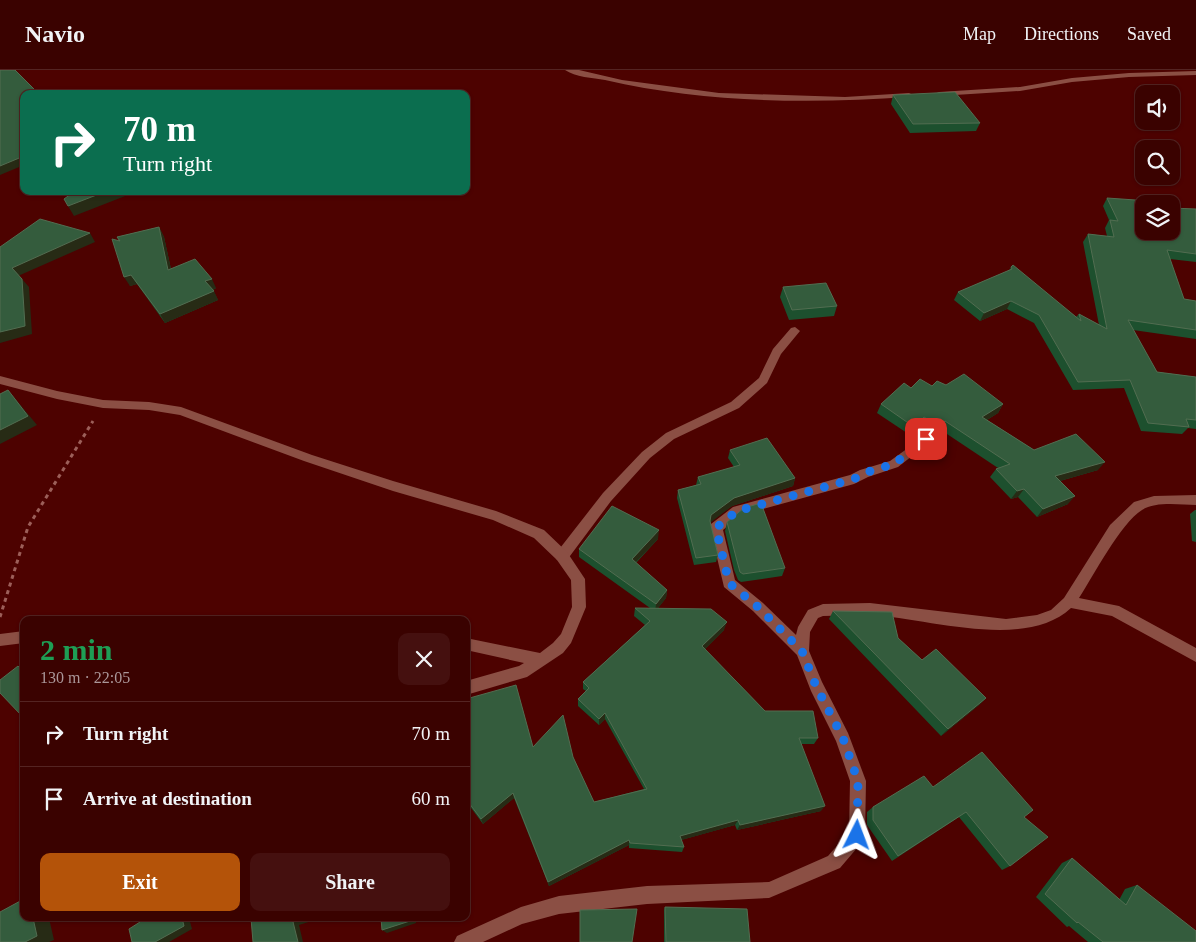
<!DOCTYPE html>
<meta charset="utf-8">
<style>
:root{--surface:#3a0200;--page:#45100f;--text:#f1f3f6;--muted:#ab9799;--line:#542422;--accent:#b45309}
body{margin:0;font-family:Georgia,serif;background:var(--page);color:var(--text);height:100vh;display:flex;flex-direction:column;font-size:19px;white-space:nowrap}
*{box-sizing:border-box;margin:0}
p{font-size:16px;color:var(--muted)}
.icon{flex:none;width:28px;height:28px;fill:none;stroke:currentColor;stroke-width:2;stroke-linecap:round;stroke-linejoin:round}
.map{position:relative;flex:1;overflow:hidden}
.sheet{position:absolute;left:20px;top:546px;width:450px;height:305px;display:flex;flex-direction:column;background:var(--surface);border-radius:10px;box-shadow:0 1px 4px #0004,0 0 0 1px var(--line)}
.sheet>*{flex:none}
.banner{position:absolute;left:20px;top:20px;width:450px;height:105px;border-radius:10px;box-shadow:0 1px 4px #0004,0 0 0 1px var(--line);background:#0b6e4f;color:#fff;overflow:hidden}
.fabs{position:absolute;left:1135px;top:15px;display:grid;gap:10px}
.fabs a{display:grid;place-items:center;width:45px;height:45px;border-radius:10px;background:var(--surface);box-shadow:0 1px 4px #0004,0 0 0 1px var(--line);font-size:25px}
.pin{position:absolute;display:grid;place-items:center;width:42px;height:42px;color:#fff;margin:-21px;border-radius:10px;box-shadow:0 2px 8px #0006}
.me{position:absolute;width:55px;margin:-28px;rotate:3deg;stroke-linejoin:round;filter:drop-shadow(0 0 4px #0008)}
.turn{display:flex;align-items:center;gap:18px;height:105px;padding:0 20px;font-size:22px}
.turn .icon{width:65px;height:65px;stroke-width:2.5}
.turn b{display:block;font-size:35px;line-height:42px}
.round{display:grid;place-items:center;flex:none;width:52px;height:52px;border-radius:10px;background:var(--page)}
.summary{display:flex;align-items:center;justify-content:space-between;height:85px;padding:0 20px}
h1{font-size:30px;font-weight:600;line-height:38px;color:#1e9e55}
.action{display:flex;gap:10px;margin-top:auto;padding:10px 20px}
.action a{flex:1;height:58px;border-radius:10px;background:var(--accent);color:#fff;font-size:20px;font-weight:600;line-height:58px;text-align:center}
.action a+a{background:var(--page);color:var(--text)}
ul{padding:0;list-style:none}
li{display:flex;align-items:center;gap:15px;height:65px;padding:0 20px;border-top:1px solid var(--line)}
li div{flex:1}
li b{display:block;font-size:19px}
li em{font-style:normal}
header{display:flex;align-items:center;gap:30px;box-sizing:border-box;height:70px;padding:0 25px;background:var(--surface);border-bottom:1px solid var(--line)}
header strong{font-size:24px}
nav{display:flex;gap:28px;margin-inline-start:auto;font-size:18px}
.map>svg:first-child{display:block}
</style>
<header>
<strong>Navio</strong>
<nav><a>Map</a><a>Directions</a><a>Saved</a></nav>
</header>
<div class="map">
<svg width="1196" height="872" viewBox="0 0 1196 872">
<rect width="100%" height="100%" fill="#4d0200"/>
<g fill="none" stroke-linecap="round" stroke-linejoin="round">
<path stroke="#9c5f59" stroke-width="3" stroke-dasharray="4 4" stroke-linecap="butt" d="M 0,547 L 28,457 L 93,351"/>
<path fill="#8b4f44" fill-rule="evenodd" d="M 795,257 L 800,261 L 781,284 L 767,313 L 739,338 L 674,369 L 650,388 L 611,431 L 567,490 L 562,492 L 557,490 L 555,486 L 557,482 L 603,423 L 642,382 L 666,363 L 731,332 L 759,308 L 773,279 L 791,258 Z"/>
<path fill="#8b4f44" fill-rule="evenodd" d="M 565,0 L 579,0 L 622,10 L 719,23 L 845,27 L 909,23 L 913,25 L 909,27 C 809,34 704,33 605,10 C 593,8 575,7 565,0 Z
M 1196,1 L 1196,5 L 1129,7 L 1072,12 L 1020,21 L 939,26 L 935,24 L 939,22 L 1020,17 L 1072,8 L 1129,3 Z
M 0,306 L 57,321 L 103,330 L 149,332 L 181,337 L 312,385 L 393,411 L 496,441 L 544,460 L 567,482 L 585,509 L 586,537 L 571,573 L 563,583 L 527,607 L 466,625 L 466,611 L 519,596 L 524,593 L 466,580 L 466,568 L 540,583 L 553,573 L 561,564 L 572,537 L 571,510 L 557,490 L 534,468 L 493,450 L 393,421 L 304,391 L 180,345 L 149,340 L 103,338 L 57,329 L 0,314 Z
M 926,365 L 930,366 L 932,369 L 930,372 L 898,397 L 868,407 L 854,414 L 741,445 L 723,460 L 735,510 L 763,533 L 796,565 L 798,557 L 808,540 L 823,534 L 870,533 L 1006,549 L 1037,545 L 1051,540 L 1064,528 L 1110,455 L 1134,432 L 1154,426 L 1196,425 L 1196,435 C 1181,435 1156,431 1142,440 C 1120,454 1094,505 1079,528 L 1119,536 L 1196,578 L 1196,592 L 1112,546 L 1071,538 C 1025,581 928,548 870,545 C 854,544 839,546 823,546 L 818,548 L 810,562 L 809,581 L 822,612 L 848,663 L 866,711 L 865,765 L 863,771 L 840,798 L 769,828 L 647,834 L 559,844 L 522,854 L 483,872 L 454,872 L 457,866 L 521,837 L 559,826 L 647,816 L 769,812 L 828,786 L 849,762 L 850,711 L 836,671 L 811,621 L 797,585 L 753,541 L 724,517 L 710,458 L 711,454 L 733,437 L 850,405 L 860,400 L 890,391 Z
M 24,561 L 24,573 L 0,576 L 0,564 Z"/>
</g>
<path fill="#1d502e" d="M 893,25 L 980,53 L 976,61 L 910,63 L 891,34 Z
M 1107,128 L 1144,161 L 1196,139 L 1196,192 L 1170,189 L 1184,229 L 1196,231 L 1196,269 L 1133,260 L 1157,302 L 1196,307 L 1196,359 L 1188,358 L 1182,364 L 1141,361 L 1124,318 L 1073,320 L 1034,253 L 1007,239 L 980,251 L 954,230 L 958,222 L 1009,201 L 1011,197 L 1076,247 L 1079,244 L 1099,255 L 1083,172 L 1088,164 L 1107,166 L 1105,158 L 1109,150 L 1103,136 Z
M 159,157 L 164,167 L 171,199 L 216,218 L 213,220 L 218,230 L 165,253 L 137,214 L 130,216 L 119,171 L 117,167 Z
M 783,217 L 837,236 L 834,246 L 789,250 L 780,227 Z
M 946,315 L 1003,334 L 998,343 L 987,350 L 1034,380 L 1098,400 L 1060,411 L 1068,434 L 1037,447 L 1018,427 L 1011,429 L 990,407 L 996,399 L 998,398 L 941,360 L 935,365 L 920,356 L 910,365 L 877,343 L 881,334 L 911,318 Z
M 730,380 L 795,408 L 793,416 L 732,436 L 710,452 L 718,485 L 716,492 L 694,495 L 677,428 L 678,420 L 696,415 L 698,407 L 734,397 L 728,388 Z
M 1195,440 L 1196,440 L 1196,472 L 1192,471 L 1190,444 Z
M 727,452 L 785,498 L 782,506 L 741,512 L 738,510 L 734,500 L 725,461 Z
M 658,469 L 636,493 L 667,520 L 666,528 L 658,538 L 724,560 L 705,579 L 765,641 L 818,668 L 814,674 L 801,674 L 821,741 L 737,760 L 735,755 L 681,770 L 684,777 L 682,782 L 629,778 L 629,775 L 549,816 L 514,728 L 483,754 L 466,731 L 466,699 L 533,677 L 573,687 L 594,732 L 644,719 L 605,649 L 599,655 L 578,636 L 578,629 L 586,621 L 583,619 L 583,612 L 645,555 L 634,546 L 635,538 L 650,538 L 579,487 L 579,479 Z
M 833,541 L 898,568 L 922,590 L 986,628 L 979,635 L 941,666 L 829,549 Z
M 933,717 L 1024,747 L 1010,796 L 1002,800 L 959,747 L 892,791 L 867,755 L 867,742 L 873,737 Z
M 1072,788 L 1119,830 L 1125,819 L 1137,815 L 1196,872 L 1088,872 L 1069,856 L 1067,857 L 1036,827 L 1062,793 Z
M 665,837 L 750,872 L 664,872 L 664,840 Z"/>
<path fill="#272b15" d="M 24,86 L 24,95 L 0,105 L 0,96 Z
M 107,121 L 138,121 L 74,146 L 68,136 Z
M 159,157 L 164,167 L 173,209 L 168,200 Z
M 90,163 L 95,172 L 18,206 L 12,198 Z
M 131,205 L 137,214 L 130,216 L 124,207 Z
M 22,209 L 29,217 L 32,264 L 0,273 L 0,262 Z
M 212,209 L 216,218 L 210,221 L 205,211 Z
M 214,221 L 218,230 L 165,253 L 160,244 Z
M 1011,231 L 1007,239 L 980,251 L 984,243 Z
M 8,320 L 37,355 L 0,374 L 0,360 Z
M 1003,334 L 998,343 L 977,356 L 982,347 Z
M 924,347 L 920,356 L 910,365 L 914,357 Z
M 945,351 L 941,360 L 935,365 L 940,357 Z
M 1105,392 L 1098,400 L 1049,414 L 1055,406 Z
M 795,408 L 793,416 L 732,436 L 710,453 L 708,458 L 711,445 L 734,428 Z
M 1024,419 L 1018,427 L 1011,429 L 1017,421 Z
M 1075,426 L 1068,434 L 1037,447 L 1043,439 Z
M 659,460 L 658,469 L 631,497 L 632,489 Z
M 667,520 L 666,528 L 655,542 L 656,534 Z
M 727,552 L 724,560 L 701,583 L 702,576 Z
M 986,628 L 979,635 L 941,666 L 948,659 Z
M 605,643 L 605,649 L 599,655 L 599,649 Z
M 513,723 L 514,728 L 483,754 L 481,749 Z
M 825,736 L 821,741 L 737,760 L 740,755 Z
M 738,750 L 735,755 L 678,771 L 680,766 Z
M 629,770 L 629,775 L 549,816 L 548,812 Z
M 33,848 L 49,848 L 54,870 L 49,872 L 25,872 Z
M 182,848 L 189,848 L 192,859 L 169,872 L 155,872 Z
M 306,848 L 321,848 L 299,855 L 303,872 L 298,872 L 293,852 Z
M 412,848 L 416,848 L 416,853 L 387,863 L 382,860 Z"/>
<path fill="#345c3d" stroke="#526d51" d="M 0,0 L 15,0 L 39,24 L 24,24 L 24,86 L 0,96 Z
M 955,22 L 980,53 L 913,54 L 893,25 Z
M 75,121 L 107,121 L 68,136 L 64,129 Z
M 1107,128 L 1164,132 L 1165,134 L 1144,134 L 1144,161 L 1171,161 L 1171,138 L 1196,139 L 1196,184 L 1167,180 L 1184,229 L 1196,231 L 1196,260 L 1128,250 L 1157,302 L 1196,307 L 1196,350 L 1186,349 L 1189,357 L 1148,353 L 1130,310 L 1078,312 L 1039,245 L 1011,231 L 984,243 L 958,222 L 1012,199 L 1011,197 L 1013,195 L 1081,251 L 1079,244 L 1107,259 L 1088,164 L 1114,167 L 1110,150 L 1118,151 Z
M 40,149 L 90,163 L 12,198 L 22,209 L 25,256 L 0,262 L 0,177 Z
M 159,157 L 168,200 L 195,189 L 212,209 L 205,211 L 214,221 L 160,244 L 131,205 L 124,207 L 112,169 L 120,171 L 117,167 Z
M 826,213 L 837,236 L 792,240 L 783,217 Z
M 964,304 L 1003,334 L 982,347 L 1034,380 L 1076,364 L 1105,392 L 1055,406 L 1075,426 L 1043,439 L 1024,419 L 1017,421 L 996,399 L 1010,394 L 945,351 L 940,357 L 924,347 L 914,357 L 881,334 L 904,313 L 911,318 L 920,309 L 932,316 L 937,311 L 946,315 Z
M 8,320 L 28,346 L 0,360 L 0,324 Z
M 767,368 L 795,408 L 734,428 L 711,445 L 710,451 L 718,485 L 696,488 L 678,420 L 701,414 L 698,407 L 740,395 L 730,380 Z
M 761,433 L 785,498 L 743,504 L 740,502 L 737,491 L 727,452 L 744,438 Z
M 612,436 L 659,460 L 632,489 L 667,520 L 656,534 L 579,479 Z
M 635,538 L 711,539 L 727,552 L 702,576 L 765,641 L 813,641 L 818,668 L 799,668 L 825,736 L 740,755 L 738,750 L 680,766 L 684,777 L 630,773 L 629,770 L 548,812 L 513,723 L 481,749 L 466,729 L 466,629 L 516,615 L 533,677 L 563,645 L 573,687 L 594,732 L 647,719 L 605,643 L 599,649 L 578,629 L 589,618 L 583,612 L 650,551 Z
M 833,541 L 892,542 L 898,568 L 922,590 L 936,579 L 986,628 L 948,659 Z
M 18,596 L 24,602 L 24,643 L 21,645 L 0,623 L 0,610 Z
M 982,682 L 1033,740 L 1024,747 L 1048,767 L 1010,796 L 966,742 L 898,786 L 873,750 L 873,737 L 924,706 L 933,717 Z
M 24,736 L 24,767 L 20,738 Z
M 1072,788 L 1126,835 L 1137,815 L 1196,861 L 1196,872 L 1103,872 L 1078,852 L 1077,853 L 1045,824 Z
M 24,829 L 24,848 L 33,848 L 37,866 L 25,872 L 0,872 L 0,842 Z
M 665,837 L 747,839 L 750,872 L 666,872 Z
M 637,839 L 632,872 L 580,872 L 580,840 Z
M 140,848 L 182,848 L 184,856 L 155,872 L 132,872 L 129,859 L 140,852 Z
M 251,848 L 306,848 L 293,852 L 298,872 L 253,872 Z
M 381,848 L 412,848 L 413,850 L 382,860 Z"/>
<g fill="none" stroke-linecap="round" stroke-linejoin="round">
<path stroke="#1a73e8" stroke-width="9" stroke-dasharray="0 16.2" d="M 857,765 L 858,711 L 843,668 L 816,616 L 802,581 L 758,537 L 729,513 L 716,458 L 737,441 L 854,409 L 864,403 L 894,394 L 926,369"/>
</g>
</svg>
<div class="fabs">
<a><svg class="icon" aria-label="sound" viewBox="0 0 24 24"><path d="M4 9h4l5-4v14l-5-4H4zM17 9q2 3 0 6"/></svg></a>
<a><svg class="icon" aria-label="search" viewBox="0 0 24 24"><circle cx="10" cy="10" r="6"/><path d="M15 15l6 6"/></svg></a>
<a><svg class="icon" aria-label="layers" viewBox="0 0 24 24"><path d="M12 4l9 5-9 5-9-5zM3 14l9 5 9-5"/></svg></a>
</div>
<div class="pin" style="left:926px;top:369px;background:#d93025"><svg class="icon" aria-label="arrive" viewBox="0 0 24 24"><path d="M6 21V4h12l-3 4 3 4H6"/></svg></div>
<svg class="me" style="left:857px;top:765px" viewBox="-20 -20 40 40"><path d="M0-17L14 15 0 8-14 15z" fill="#1a73e8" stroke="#fff" stroke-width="4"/></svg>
<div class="banner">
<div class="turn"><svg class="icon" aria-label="right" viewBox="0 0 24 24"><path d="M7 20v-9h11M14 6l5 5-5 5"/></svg><div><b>70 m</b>Turn right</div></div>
</div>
<section class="sheet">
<div class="summary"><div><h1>2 min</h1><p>130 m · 22:05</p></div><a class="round"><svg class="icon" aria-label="close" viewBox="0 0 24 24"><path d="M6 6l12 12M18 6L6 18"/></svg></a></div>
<ul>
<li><svg class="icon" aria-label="right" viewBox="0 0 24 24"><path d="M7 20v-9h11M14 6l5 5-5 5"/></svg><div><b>Turn right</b></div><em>70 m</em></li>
<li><svg class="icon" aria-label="arrive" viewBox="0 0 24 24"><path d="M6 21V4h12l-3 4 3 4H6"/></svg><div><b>Arrive at destination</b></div><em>60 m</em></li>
</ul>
<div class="action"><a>Exit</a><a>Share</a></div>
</section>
</div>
